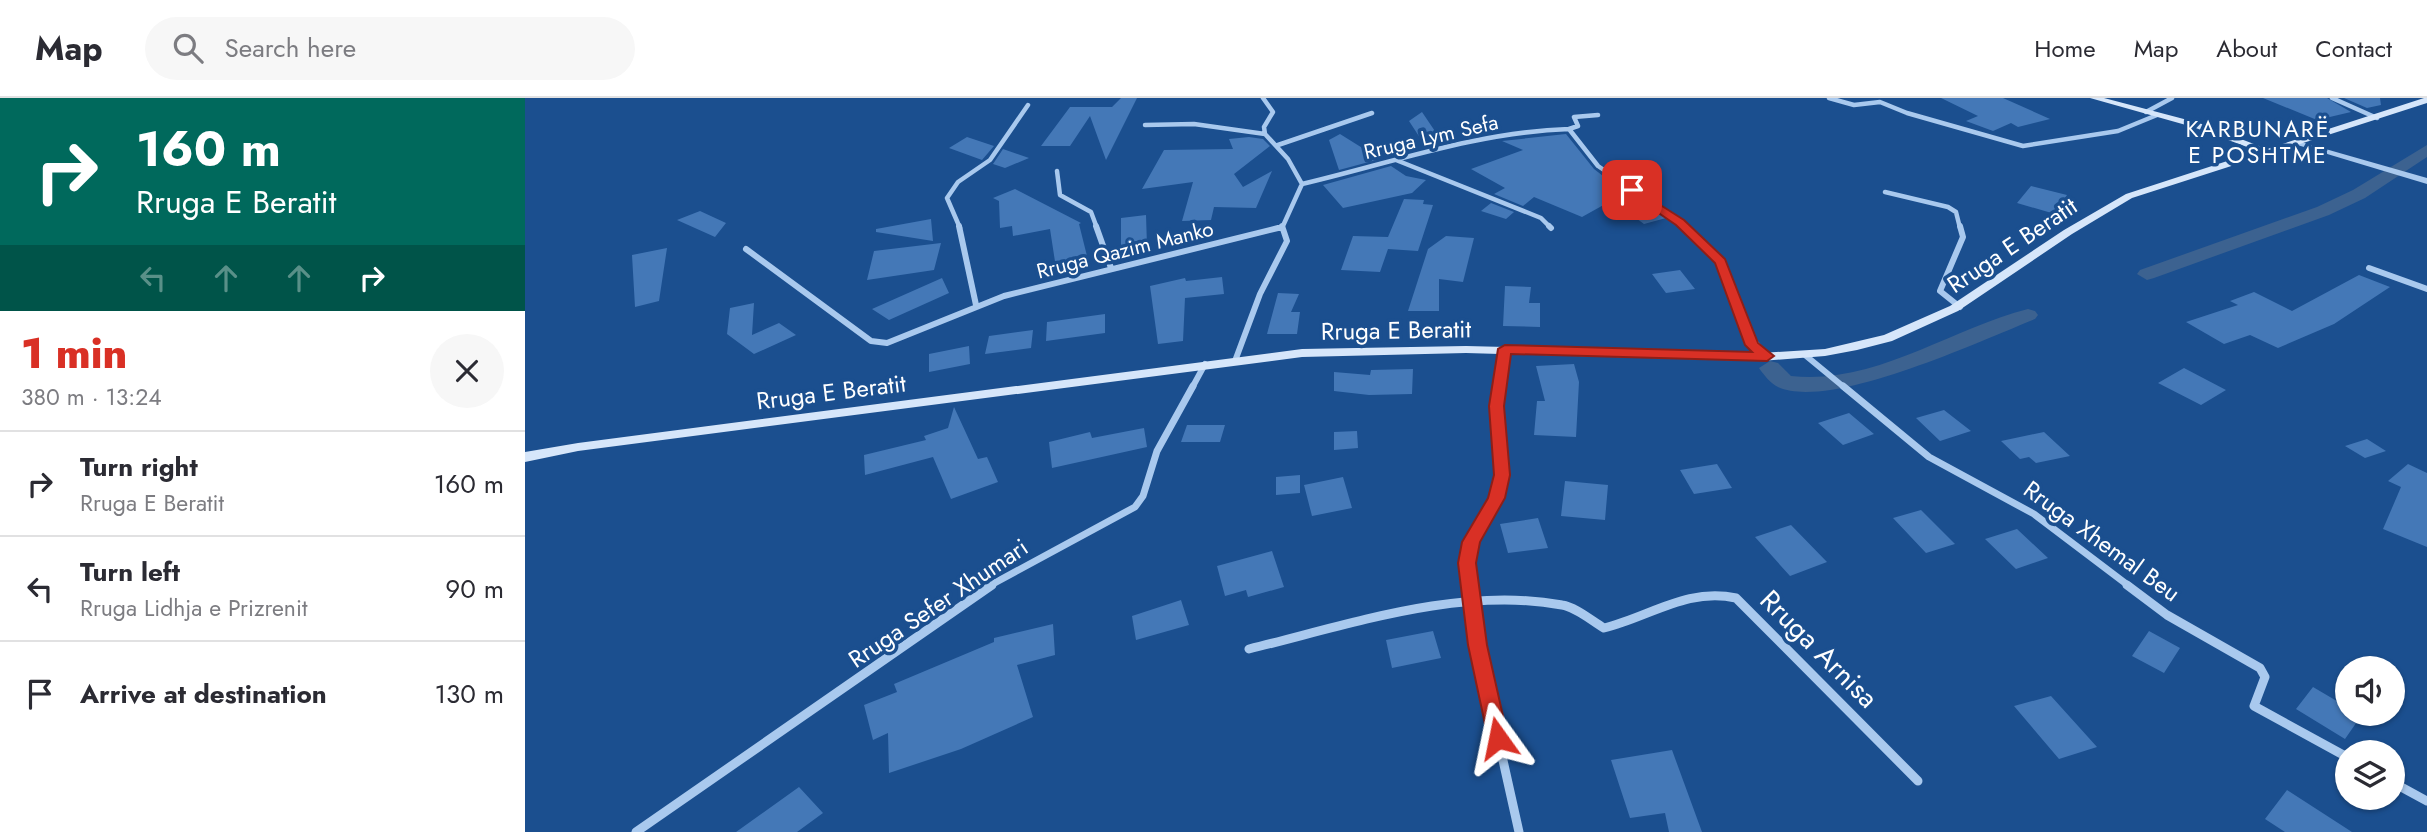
<!DOCTYPE html>
<meta charset="utf-8">
<style>
:root{--surface:#fff;--page:#f7f7f7;--text:#2b2b33;--muted:#7c7c81;--line:#e1e1e2;--accent:#d93025}
body{margin:0;font-family:Jost,sans-serif;background:var(--page);color:var(--text);height:100vh;display:flex;flex-direction:column;font-size:26px;white-space:nowrap}
*{box-sizing:border-box;margin:0}
p{font-size:23px;color:var(--muted)}
.icon{flex:none;width:38px;height:38px;fill:none;stroke:currentColor;stroke-width:2;stroke-linecap:round;stroke-linejoin:round}
.map{position:relative;flex:1;overflow:hidden}
.side{display:flex;flex-direction:column;background:var(--surface);width:525px}
.side>*{flex:none}
.hud{background:#00695c;color:#fff;overflow:hidden}
.tools{position:absolute;left:1810px;top:558px;display:grid;gap:14px}
.tools a{display:grid;place-items:center;width:70px;height:70px;border-radius:50%;background:var(--surface);box-shadow:0 2px 5px #0004;font-size:35px}
.pin{position:absolute;display:grid;place-items:center;width:60px;height:60px;color:#fff;margin:-30px;border-radius:14px;box-shadow:0 4px 10px #0006}
.me{position:absolute;width:77px;margin:-38px;rotate:348deg;stroke-linejoin:round;filter:drop-shadow(0 0 5px #0008)}
.turn{display:flex;align-items:center;gap:24px;height:147px;padding:0 21px;font-size:32px}
.turn .icon{width:91px;height:91px;stroke-width:2.5}
.turn b{display:block;font-size:49px;line-height:60px}
.lanes{display:flex;align-items:center;height:66px;padding:0 21px;background:#0003;justify-content:center;gap:35px;direction:ltr}
.lanes .off{opacity:.35}
.round{display:grid;place-items:center;flex:none;width:74px;height:74px;border-radius:37px;background:var(--page)}
.summary{display:flex;align-items:center;justify-content:space-between;height:119px;padding:0 21px}
h1{font-size:42px;font-weight:800;line-height:52px;color:var(--accent)}
ul{padding:0;list-style:none}
li{display:flex;align-items:center;gap:21px;height:105px;padding:0 21px;border-top:2px solid var(--line)}
li div{flex:1}
li b{display:block;font-size:26px}
li em{font-style:normal}
header{display:flex;align-items:center;gap:42px;box-sizing:border-box;height:98px;padding:0 35px;background:var(--surface);border-bottom:2px solid var(--line)}
header strong{font-size:33px}
nav{display:flex;gap:38px;margin-inline-start:auto;font-size:24px}
.search{width:490px;height:63px;background:var(--page);display:flex;align-items:center;gap:18px;box-sizing:border-box;padding:0 24px;border-radius:38px;color:var(--muted);font-size:26px}
main{display:flex;flex:1;min-height:0}
.map>svg:first-child{display:block}
</style>
<header>
<strong>Map</strong>
<div class="search"><svg class="icon" aria-label="search" viewBox="0 0 24 24"><circle cx="10" cy="10" r="6"/><path d="M15 15l6 6"/></svg>Search here</div>
<nav><a>Home</a><a>Map</a><a>About</a><a>Contact</a></nav>
</header>
<main>
<section class="side">
<div class="hud">
<div class="turn"><svg class="icon" aria-label="right" viewBox="0 0 24 24"><path d="M7 20v-9h11M14 6l5 5-5 5"/></svg><div><b>160 m</b>Rruga E Beratit</div></div>
<div class="lanes"><svg class="icon off" aria-label="left" viewBox="0 0 24 24"><path d="M17 20v-9H6M10 6l-5 5 5 5"/></svg><svg class="icon off" aria-label="ahead" viewBox="0 0 24 24"><path d="M12 20V5M6 11l6-6 6 6"/></svg><svg class="icon off" aria-label="ahead" viewBox="0 0 24 24"><path d="M12 20V5M6 11l6-6 6 6"/></svg><svg class="icon" aria-label="right" viewBox="0 0 24 24"><path d="M7 20v-9h11M14 6l5 5-5 5"/></svg></div>
</div>
<div class="summary"><div><h1>1 min</h1><p>380 m · 13:24</p></div><a class="round"><svg class="icon" aria-label="close" viewBox="0 0 24 24"><path d="M6 6l12 12M18 6L6 18"/></svg></a></div>
<ul>
<li><svg class="icon" aria-label="right" viewBox="0 0 24 24"><path d="M7 20v-9h11M14 6l5 5-5 5"/></svg><div><b>Turn right</b><p>Rruga E Beratit</p></div><em>160 m</em></li>
<li><svg class="icon" aria-label="left" viewBox="0 0 24 24"><path d="M17 20v-9H6M10 6l-5 5 5 5"/></svg><div><b>Turn left</b><p>Rruga Lidhja e Prizrenit</p></div><em>90 m</em></li>
<li><svg class="icon" aria-label="arrive" viewBox="0 0 24 24"><path d="M6 21V4h12l-3 4 3 4H6"/></svg><div><b>Arrive at destination</b></div><em>130 m</em></li>
</ul>
</section>
<div class="map">
<svg width="1902" height="734" viewBox="0 0 1902 734">
<rect width="100%" height="100%" fill="#1b4f8f"/>
<g fill="none" stroke-linecap="round" stroke-linejoin="round">
<path fill="#3c6290" fill-rule="evenodd" d="M 1902,47 L 1902,59 L 1840,100 L 1804,117 L 1629,180 L 1622,182 L 1612,176 L 1615,172 L 1792,109 L 1828,92 Z
M 1503,211 L 1510,213 L 1513,217 L 1510,221 C 1457,242 1305,313 1253,289 C 1246,286 1238,276 1234,270 L 1245,263 L 1253,265 L 1266,278 C 1351,287 1424,231 1503,211 Z"/>
</g>
<path fill="#4478b7" d="M 596,0 L 612,0 L 581,62 L 565,18 L 545,48 L 516,48 L 545,9 L 587,9 Z
M 1416,0 L 1478,0 L 1525,21 L 1493,29 L 1486,25 L 1468,33 L 1441,23 L 1453,18 Z
M 1738,0 L 1802,0 L 1826,14 L 1792,22 Z
M 1819,0 L 1855,0 L 1856,7 L 1842,10 Z
M 897,14 L 918,45 L 901,49 L 884,23 Z
M 815,36 L 855,61 L 814,72 L 804,42 Z
M 1041,36 L 1069,71 L 1100,95 L 1057,119 L 1009,99 L 998,108 L 969,96 L 980,90 L 946,71 L 998,52 L 977,43 Z
M 442,39 L 469,48 L 457,62 L 424,50 Z
M 724,39 L 738,41 L 745,48 L 709,76 L 718,89 L 747,73 L 731,110 L 689,109 L 686,122 L 657,123 L 668,84 L 617,91 L 639,52 L 708,51 L 704,41 Z
M 478,51 L 504,60 L 480,70 L 468,66 Z
M 866,68 L 881,78 L 901,82 L 887,95 L 818,110 L 798,87 Z
M 1506,88 L 1542,97 L 1530,116 L 1492,105 Z
M 490,91 L 556,125 L 554,126 L 562,158 L 550,160 L 552,166 L 531,170 L 525,131 L 488,138 L 487,128 L 475,130 L 474,103 L 468,100 Z
M 879,101 L 899,102 L 898,106 L 908,107 L 893,153 L 863,151 L 855,174 L 816,172 L 828,138 L 863,139 Z
M 966,105 L 989,114 L 981,121 L 956,113 Z
M 1121,106 L 1141,120 L 1119,126 L 1100,112 Z
M 175,113 L 201,125 L 190,139 L 152,122 Z
M 621,117 L 622,148 L 596,154 L 596,120 Z
M 406,121 L 408,143 L 351,134 L 351,131 Z
M 921,138 L 949,140 L 938,184 L 914,181 L 914,213 L 883,213 L 903,151 Z
M 416,145 L 409,172 L 342,182 L 349,153 Z
M 142,150 L 134,203 L 110,209 L 107,157 Z
M 1155,172 L 1170,191 L 1141,195 L 1127,176 Z
M 1834,177 L 1865,189 L 1809,226 L 1753,250 L 1725,237 L 1699,246 L 1661,224 L 1713,207 L 1705,203 L 1729,194 L 1767,213 Z
M 697,179 L 699,196 L 660,200 L 658,243 L 633,246 L 625,188 L 660,180 L 661,183 Z
M 417,180 L 424,195 L 364,222 L 347,211 Z
M 980,188 L 1006,189 L 1004,205 L 1015,205 L 1015,229 L 978,228 Z
M 753,195 L 774,196 L 766,214 L 775,214 L 772,236 L 742,236 Z
M 229,205 L 227,237 L 254,225 L 271,237 L 229,256 L 202,236 L 205,210 Z
M 580,216 L 580,235 L 521,243 L 522,224 Z
M 508,232 L 506,250 L 460,256 L 464,238 Z
M 444,248 L 445,266 L 404,274 L 404,256 Z
M 1049,266 L 1054,284 L 1051,339 L 1009,337 L 1012,303 L 1020,303 L 1011,268 Z
M 1659,270 L 1701,292 L 1676,307 L 1633,285 Z
M 888,271 L 887,296 L 844,297 L 809,293 L 809,274 L 845,277 L 846,272 Z
M 429,309 L 453,361 L 462,359 L 473,384 L 426,401 L 408,359 L 340,377 L 339,357 L 401,342 L 399,338 L 423,330 Z
M 1419,312 L 1446,333 L 1415,343 L 1391,320 Z
M 1324,315 L 1349,336 L 1318,347 L 1293,325 Z
M 662,327 L 700,327 L 695,344 L 656,344 Z
M 619,330 L 622,349 L 527,370 L 524,344 L 565,334 L 567,340 Z
M 832,333 L 833,350 L 809,352 L 809,334 Z
M 1519,334 L 1545,358 L 1511,365 L 1504,359 L 1495,361 L 1476,343 Z
M 1842,341 L 1861,353 L 1840,360 L 1820,348 Z
M 1192,366 L 1207,390 L 1169,396 L 1155,372 Z
M 1883,366 L 1902,375 L 1902,449 L 1858,431 L 1876,389 L 1863,383 Z
M 775,377 L 775,395 L 751,397 L 751,379 Z
M 818,379 L 827,410 L 787,418 L 779,387 Z
M 1040,383 L 1083,387 L 1080,422 L 1036,418 Z
M 1396,412 L 1430,446 L 1401,455 L 1368,420 Z
M 1013,420 L 1023,450 L 983,455 L 975,426 Z
M 1266,427 L 1302,464 L 1265,478 L 1230,439 Z
M 1492,431 L 1523,460 L 1491,471 L 1460,441 Z
M 747,453 L 759,489 L 723,499 L 721,492 L 700,498 L 692,468 Z
M 656,502 L 664,527 L 611,542 L 607,518 Z
M 528,526 L 530,557 L 492,567 L 508,619 L 436,651 L 364,675 L 363,635 L 348,642 L 339,607 L 372,594 L 369,586 L 469,544 L 469,540 Z
M 908,533 L 916,560 L 867,570 L 861,542 Z
M 1624,533 L 1655,550 L 1639,575 L 1607,558 Z
M 1788,589 L 1822,609 L 1822,616 L 1836,618 L 1820,641 L 1771,611 Z
M 1526,598 L 1572,649 L 1534,661 L 1489,608 Z
M 1147,652 L 1177,734 L 1144,734 L 1140,715 L 1105,720 L 1086,662 Z
M 274,689 L 298,715 L 272,734 L 211,734 Z
M 1762,692 L 1827,734 L 1760,734 L 1740,721 Z"/>
<g fill="none" stroke-linecap="round" stroke-linejoin="round">
<path stroke="#a9c9ee" stroke-width="4.5" d="M 738,0 L 748,14 L 739,29 L 740,36 L 763,61 L 777,86 L 757,130
M 1304,0 L 1329,7 L 1355,4 L 1382,15 L 1498,48 L 1593,33 L 1632,17
M 1807,0 L 1852,20
M 1621,14 L 1647,0
M 620,27 L 669,26 L 740,36
M 1044,31 L 1073,68 L 1164,130
M 1044,31 L 1053,28 L 1049,19 L 1073,17
M 753,47 L 847,15
M 871,62 L 1016,120 L 1026,130
M 532,73 L 535,97 L 566,114 L 572,130
M 777,86 C 866,65 952,34 1044,31
M 1360,94 L 1423,109 L 1431,114 L 1435,130
M 435,130 L 422,100 L 433,84 L 465,62 L 503,7
M 754,130 L 757,129"/>
<path stroke="#a9c9ee" stroke-width="6" d="M 434,128 L 451,207
M 571,128 L 586,170
M 1024,128 L 1026,130
M 1161,128 L 1196,164 L 1225,239 L 1242,258
M 1435,128 L 1438,139 L 1415,193 L 1435,209
M 221,151 L 346,243 L 362,245 L 479,198 L 757,129
M 1844,170 L 1902,191
M 1280,257 L 1320,290
M 710,263 L 735,196 L 762,143 L 757,128
M 667,290 L 680,266
M 972,290 L 980,251"/>
<path stroke="#a9c9ee" stroke-width="7" d="M 1318,288 L 1404,359 L 1509,416 L 1604,488
M 464,488 L 610,409 L 618,398 L 632,353 L 668,288
M 945,488 L 942,465 L 946,444 L 975,388 L 978,363 L 972,288"/>
<path stroke="#a9c9ee" stroke-width="9" d="M 945,487 L 952,546 L 994,734
M 1602,487 L 1642,517 L 1735,570 L 1740,579 L 1729,608 L 1822,659
M 724,551 C 823,527 935,488 1037,507 C 1051,509 1067,523 1079,530 C 1124,519 1163,489 1211,500 L 1393,683
M 1867,684 L 1902,703
M 111,734 L 467,487"/>
<path fill="#a9c9ee" fill-rule="evenodd" d="M 1769,42 L 1902,80 L 1902,86 L 1769,46 Z"/>
<path fill="#d6e6fa" fill-rule="evenodd" d="M 1565,0 L 1579,0 L 1674,25 L 1742,51 L 1899,0 L 1902,0 L 1902,5 L 1607,100 L 1547,136 L 1433,213 L 1367,243 L 1332,252 L 1300,258 L 1236,263 L 941,255 L 777,259 L 53,353 L 0,364 L 0,354 L 53,345 L 777,251 L 941,248 L 1236,255 L 1300,251 L 1359,237 L 1425,208 L 1539,132 L 1601,96 L 1733,53 L 1668,29 Z"/>
</g>
<path fill="#d93025" stroke="#8d1f18" stroke-width="2" d="M 1107,89 L 1159,122 L 1200,161 L 1233,245 L 1249,258 L 1242,263 L 986,256 L 979,308 L 985,377 L 980,400 L 955,444 L 951,465 L 962,547 L 983,640 L 980,646 L 973,649 L 966,646 L 963,640 L 943,547 L 933,465 L 937,444 L 963,400 L 969,377 L 964,308 L 973,251 L 980,247 L 1227,254 L 1220,247 L 1190,165 L 1151,127 L 1103,94 L 1102,92 Z"/>
<g text-anchor="middle" dominant-baseline="central" stroke-width="7" stroke-linejoin="round" paint-order="stroke">
<g font-size="21" fill="#fff" stroke="#1b4f8f">
<text transform="translate(906 39) rotate(-13)">Rruga Lym Sefa</text>
<text transform="translate(600 152) rotate(-14)">Rruga Qazim Manko</text>
</g>
<g font-size="23" letter-spacing="2" fill="#fff" stroke="#1b4f8f">
<text x="1733" y="31">KARBUNARË<tspan x="1733" dy="26">E POSHTME</tspan></text>
</g>
<g font-size="24" fill="#fff" stroke="#1b4f8f">
<text transform="translate(1487 147) rotate(-34)">Rruga E Beratit</text>
<text transform="translate(871 232) rotate(-1)">Rruga E Beratit</text>
<text transform="translate(306 294) rotate(-7)">Rruga E Beratit</text>
<text transform="translate(1577 443) rotate(36)">Rruga Xhemal Beu</text>
<text transform="translate(413 505) rotate(-34)">Rruga Sefer Xhumari</text>
</g>
<g font-size="28" fill="#fff" stroke="#1b4f8f">
<text transform="translate(1294 551) rotate(45)">Rruga Arnisa</text>
</g>
</g>
</svg>
<div class="tools">
<a><svg class="icon" aria-label="sound" viewBox="0 0 24 24"><path d="M4 9h4l5-4v14l-5-4H4zM17 9q2 3 0 6"/></svg></a>
<a><svg class="icon" aria-label="layers" viewBox="0 0 24 24"><path d="M12 4l9 5-9 5-9-5zM3 14l9 5 9-5"/></svg></a>
</div>
<div class="pin" style="left:1107px;top:92px;background:#d93025"><svg class="icon" aria-label="arrive" viewBox="0 0 24 24"><path d="M6 21V4h12l-3 4 3 4H6"/></svg></div>
<svg class="me" style="left:973px;top:640px" viewBox="-20 -20 40 40"><path d="M0-17L14 15 0 8-14 15z" fill="#d93025" stroke="#fff" stroke-width="4"/></svg>
</div>
</main>
